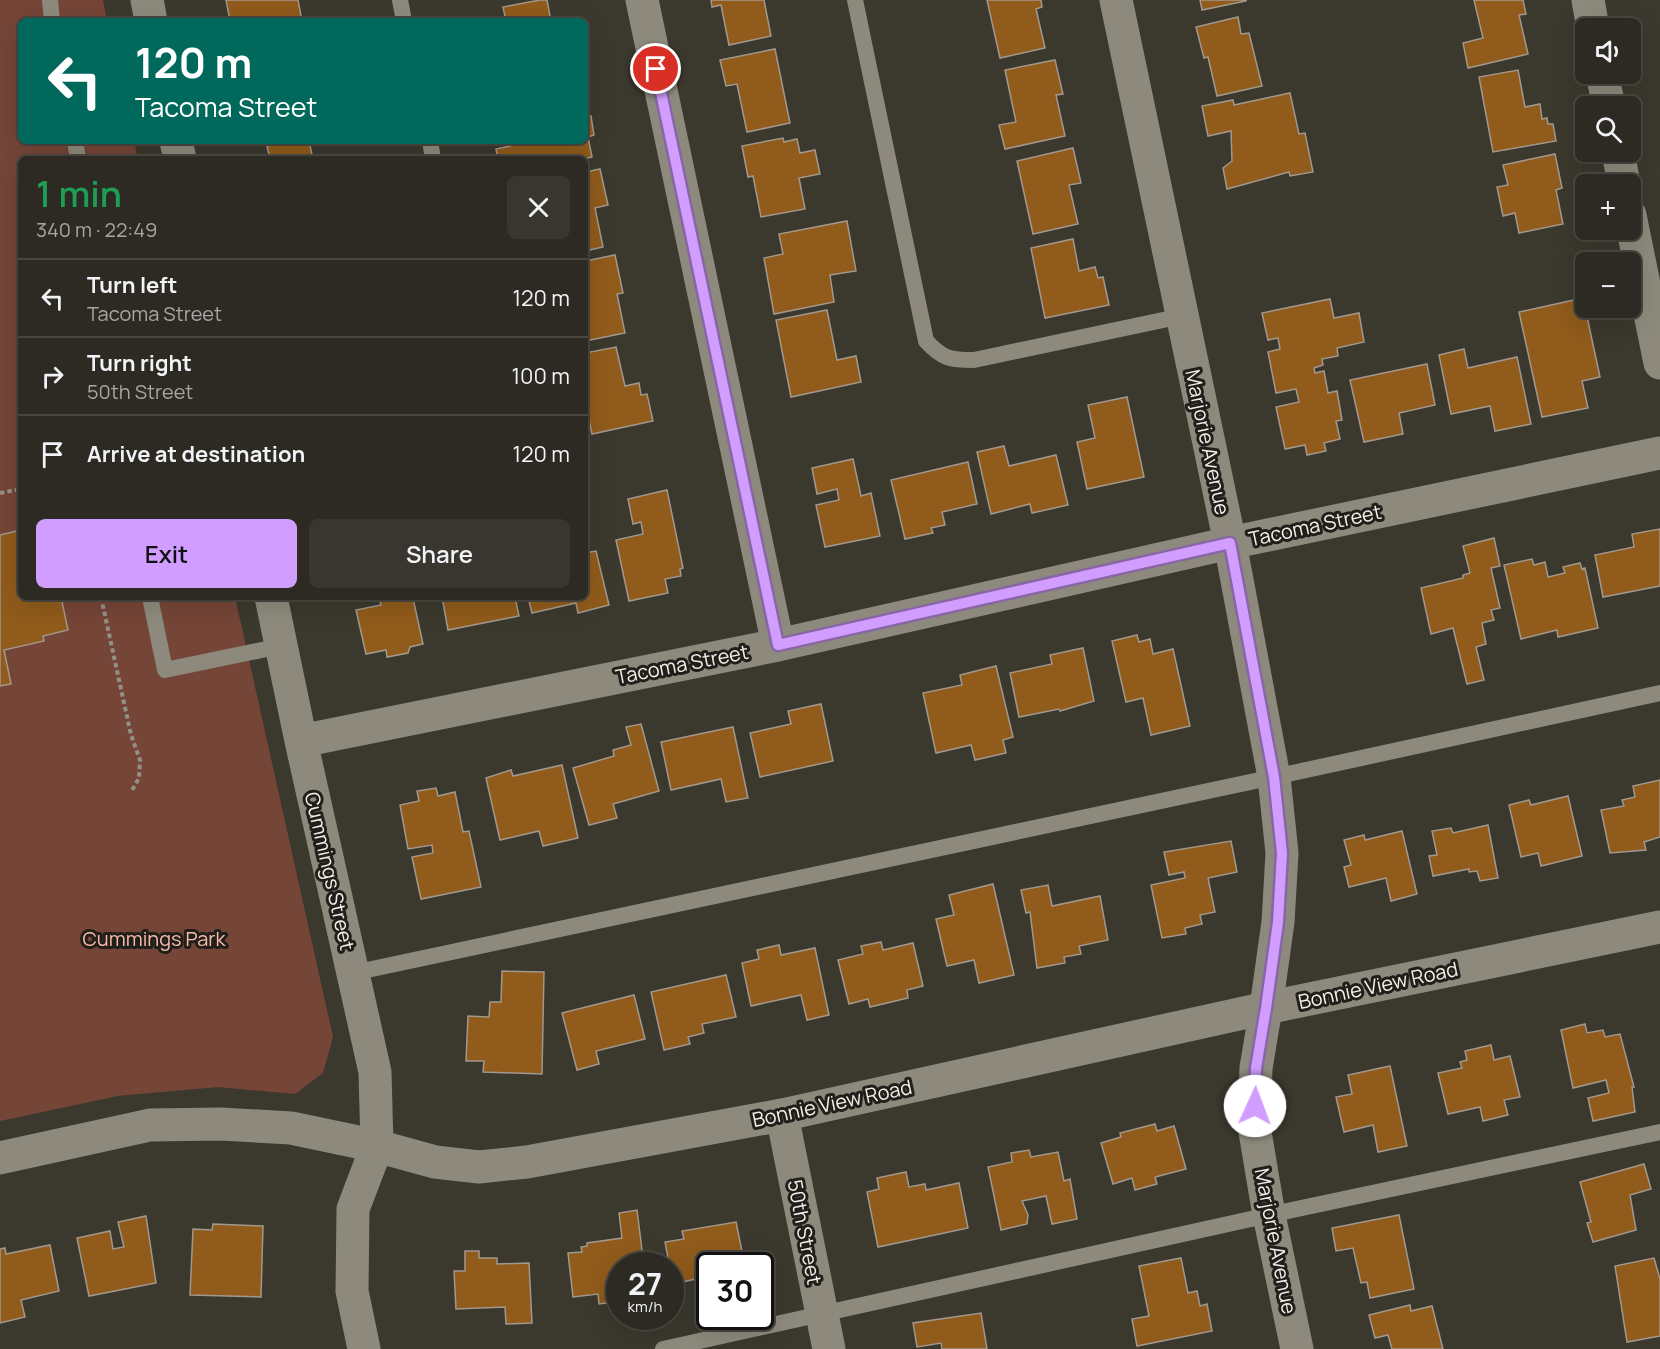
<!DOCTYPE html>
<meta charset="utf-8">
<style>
:root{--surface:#2c2a22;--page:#38362f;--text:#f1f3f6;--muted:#a6a7a5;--line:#484640;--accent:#d19dfe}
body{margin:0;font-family:Manrope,sans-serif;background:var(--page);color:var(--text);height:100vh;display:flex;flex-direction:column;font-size:22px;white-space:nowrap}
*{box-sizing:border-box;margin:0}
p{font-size:20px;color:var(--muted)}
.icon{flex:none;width:33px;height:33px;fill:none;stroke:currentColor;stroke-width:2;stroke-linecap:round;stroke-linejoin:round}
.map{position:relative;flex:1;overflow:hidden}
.drawer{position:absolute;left:18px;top:156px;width:570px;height:444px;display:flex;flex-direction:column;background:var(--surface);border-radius:9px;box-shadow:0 6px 24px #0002,0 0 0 2px var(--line)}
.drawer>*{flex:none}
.guide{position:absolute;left:18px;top:18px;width:570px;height:126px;border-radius:9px;box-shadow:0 6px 24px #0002,0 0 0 2px var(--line);background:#00695c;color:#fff;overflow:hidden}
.fabs{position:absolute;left:1575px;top:18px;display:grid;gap:12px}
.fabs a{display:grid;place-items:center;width:66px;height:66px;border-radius:9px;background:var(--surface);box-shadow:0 6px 24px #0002,0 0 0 2px var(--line);font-size:30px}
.speed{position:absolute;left:606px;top:1252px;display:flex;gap:12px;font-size:30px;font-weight:700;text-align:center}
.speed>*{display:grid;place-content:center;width:78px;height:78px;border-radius:50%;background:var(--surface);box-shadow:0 6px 24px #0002,0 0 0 2px var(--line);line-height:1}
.speed small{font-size:15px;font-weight:400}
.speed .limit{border:3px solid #111;border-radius:9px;background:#fff;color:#111}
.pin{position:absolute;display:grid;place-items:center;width:51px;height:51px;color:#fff;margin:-26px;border:3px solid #fff;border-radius:50%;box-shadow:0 2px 6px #0007}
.me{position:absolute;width:66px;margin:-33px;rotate:2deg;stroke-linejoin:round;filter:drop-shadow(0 0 4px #0008)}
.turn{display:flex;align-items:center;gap:21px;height:126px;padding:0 18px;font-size:27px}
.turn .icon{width:78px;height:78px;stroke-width:2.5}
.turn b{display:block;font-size:42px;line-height:51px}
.round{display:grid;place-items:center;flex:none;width:63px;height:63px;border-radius:9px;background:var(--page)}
.headline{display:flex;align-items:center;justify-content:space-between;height:102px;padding:0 18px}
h1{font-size:36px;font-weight:600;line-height:45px;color:#1e9e55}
.primary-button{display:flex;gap:12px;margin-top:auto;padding:12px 18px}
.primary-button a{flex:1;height:69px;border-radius:9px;background:var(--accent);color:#111;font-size:24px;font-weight:600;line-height:69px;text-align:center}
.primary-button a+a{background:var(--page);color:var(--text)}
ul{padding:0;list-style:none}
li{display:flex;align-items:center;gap:18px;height:78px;padding:0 18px;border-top:2px solid var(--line)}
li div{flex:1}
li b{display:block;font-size:22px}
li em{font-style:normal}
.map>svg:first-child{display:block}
</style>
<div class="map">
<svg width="1660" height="1349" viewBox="0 0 1660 1349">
<rect width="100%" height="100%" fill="#3b382d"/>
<path fill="#754537" d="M 0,0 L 103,0 L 107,21 L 21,21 L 21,141 L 134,141 L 138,159 L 21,159 L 21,597 L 235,597 L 333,1037 L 323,1073 L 295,1094 L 218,1087 L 118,1096 L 0,1121 Z"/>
<path fill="#905b1b" stroke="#a2988e" stroke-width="1.5" d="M 226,0 L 298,0 L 302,21 L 241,21 L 241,19 L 230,21 Z
M 540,0 L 547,0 L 551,21 L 506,21 L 503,7 Z
M 711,0 L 764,0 L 771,36 L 729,45 L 721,5 L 712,7 Z
M 987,0 L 1041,0 L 1042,7 L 1036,9 L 1045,48 L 1000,58 Z
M 1200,0 L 1246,0 L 1246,1 L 1202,10 Z
M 1474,0 L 1523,0 L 1526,14 L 1519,15 L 1528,54 L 1468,68 L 1463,43 L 1483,38 Z
M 1238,17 L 1241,34 L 1249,33 L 1262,86 L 1217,96 L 1208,57 L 1204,58 L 1196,27 Z
M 775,49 L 790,123 L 747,132 L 737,84 L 726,86 L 720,60 Z
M 1055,60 L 1063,94 L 1056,95 L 1065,136 L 1005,149 L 999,125 L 1016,122 L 1005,70 Z
M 1518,70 L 1525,107 L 1540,104 L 1542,119 L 1547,118 L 1548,124 L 1553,124 L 1556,141 L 1493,152 L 1479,77 Z
M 1290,93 L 1299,134 L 1305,133 L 1313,172 L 1290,176 L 1289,172 L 1227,189 L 1223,168 L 1232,161 L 1231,131 L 1208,136 L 1202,106 L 1233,100 L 1234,105 Z
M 591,116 L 594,135 L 588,137 L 592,157 L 584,159 L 498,159 L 496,149 L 533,141 L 585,141 L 585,117 Z
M 783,138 L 784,142 L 797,139 L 800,153 L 815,150 L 820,174 L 799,178 L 805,209 L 761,217 L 753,176 L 748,177 L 742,146 Z
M 293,141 L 309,141 L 313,159 L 270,159 L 267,146 Z
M 1073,148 L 1081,183 L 1069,185 L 1078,224 L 1033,234 L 1017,161 Z
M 1555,154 L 1562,188 L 1556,190 L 1563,224 L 1519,233 L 1515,213 L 1503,216 L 1497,187 L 1508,185 L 1503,165 Z
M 600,169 L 608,205 L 595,208 L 603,247 L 585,251 L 585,172 Z
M 847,221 L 856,271 L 830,275 L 834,302 L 774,314 L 764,258 L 783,254 L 779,234 Z
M 1073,239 L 1079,271 L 1095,267 L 1098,278 L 1103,277 L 1109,305 L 1045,318 L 1031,248 Z
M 615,255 L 623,293 L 617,294 L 625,333 L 585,341 L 585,261 Z
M 1583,298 L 1600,377 L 1582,381 L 1588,408 L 1542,417 L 1519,312 Z
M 1330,299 L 1334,318 L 1359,313 L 1364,342 L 1337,348 L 1338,356 L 1322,359 L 1323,365 L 1314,368 L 1315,373 L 1324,371 L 1328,393 L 1337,391 L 1342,420 L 1336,421 L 1340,439 L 1324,443 L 1326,451 L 1307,455 L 1305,445 L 1285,449 L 1276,407 L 1299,402 L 1296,389 L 1276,393 L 1268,352 L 1280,349 L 1278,338 L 1268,340 L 1262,313 Z
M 827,310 L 837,360 L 856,356 L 861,382 L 791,397 L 776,320 Z
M 616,347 L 625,386 L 639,383 L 641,395 L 647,394 L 653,421 L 592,434 L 585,402 L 585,353 Z
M 1464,349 L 1468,368 L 1517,357 L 1531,424 L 1495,431 L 1490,406 L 1451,414 L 1439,355 Z
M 1427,364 L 1435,405 L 1399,413 L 1403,434 L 1364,442 L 1350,380 Z
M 1127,397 L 1144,477 L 1087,489 L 1077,442 L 1095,438 L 1088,405 Z
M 1004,446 L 1009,466 L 1056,455 L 1068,505 L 1032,513 L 1030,504 L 991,514 L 977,452 Z
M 853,459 L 861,496 L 871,493 L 880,536 L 825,547 L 816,505 L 839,500 L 837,489 L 817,494 L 812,468 Z
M 968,462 L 977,504 L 942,512 L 945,525 L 931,528 L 933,533 L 905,539 L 891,480 Z
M 667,490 L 683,568 L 680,569 L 681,576 L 665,579 L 668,593 L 629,601 L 616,540 L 643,534 L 641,522 L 633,524 L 628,499 Z
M 1660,529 L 1660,586 L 1603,597 L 1595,555 L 1634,547 L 1632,534 Z
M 21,530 L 21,597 L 61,597 L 68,630 L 43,636 L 44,641 L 4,650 L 11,684 L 0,686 L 0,535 Z
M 1494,538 L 1500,566 L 1491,568 L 1500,608 L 1491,610 L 1494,620 L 1482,623 L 1486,644 L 1476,647 L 1484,680 L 1467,684 L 1453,628 L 1431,634 L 1421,588 L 1463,578 L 1463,575 L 1470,573 L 1463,546 Z
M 596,551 L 609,605 L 578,613 L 576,603 L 532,613 L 528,597 L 585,597 L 585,553 Z
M 1532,559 L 1534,565 L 1545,562 L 1548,577 L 1565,573 L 1563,567 L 1580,563 L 1582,569 L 1585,568 L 1598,628 L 1558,637 L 1557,630 L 1521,639 L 1504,565 Z
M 379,597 L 400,597 L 401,600 L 413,598 L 423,644 L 410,647 L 408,653 L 387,657 L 386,650 L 366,654 L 356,610 L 381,605 Z
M 442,597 L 515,597 L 519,616 L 448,630 Z
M 1137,635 L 1139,642 L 1150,639 L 1153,654 L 1173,649 L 1190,726 L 1151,735 L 1143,698 L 1126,702 L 1112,641 Z
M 1083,648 L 1094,701 L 1060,711 L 1059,709 L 1019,717 L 1010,673 L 1052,664 L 1050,655 Z
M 996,666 L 1013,737 L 1003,740 L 1006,753 L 975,760 L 971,745 L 936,753 L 923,693 L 962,685 L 960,675 Z
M 821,704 L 833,761 L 760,777 L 750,733 L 791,724 L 788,711 Z
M 641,724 L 659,791 L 613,804 L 617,818 L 589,825 L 573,768 L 614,756 L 613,750 L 631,745 L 626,727 Z
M 733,727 L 748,798 L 726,802 L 721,779 L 671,790 L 661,742 Z
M 562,765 L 578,838 L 543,846 L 539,831 L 500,840 L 486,778 L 511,770 L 513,776 Z
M 1660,780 L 1660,837 L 1644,842 L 1646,850 L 1610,853 L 1601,810 L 1624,806 L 1622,800 L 1635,797 L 1633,786 Z
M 436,788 L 438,796 L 455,792 L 463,832 L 469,831 L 481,887 L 421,899 L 412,857 L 433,853 L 432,845 L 408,849 L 400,805 L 419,801 L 417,791 Z
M 1568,796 L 1582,856 L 1541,866 L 1538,853 L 1521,857 L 1509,805 L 1529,800 L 1531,805 Z
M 1488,825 L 1498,878 L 1480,881 L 1477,871 L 1469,872 L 1469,869 L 1433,876 L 1429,856 L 1437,855 L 1432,831 L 1451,828 L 1453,833 Z
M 1402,831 L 1417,894 L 1391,901 L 1386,878 L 1349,887 L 1344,867 L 1351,865 L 1344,840 L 1364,835 L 1365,840 Z
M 1231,841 L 1237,872 L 1208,878 L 1215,912 L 1200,915 L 1202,924 L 1185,928 L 1186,934 L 1162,938 L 1151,885 L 1185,878 L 1184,872 L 1169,875 L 1164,852 Z
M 993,884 L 1014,975 L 979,983 L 974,960 L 947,966 L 936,919 L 954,915 L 949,895 Z
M 1048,885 L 1052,906 L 1100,896 L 1108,940 L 1079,946 L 1081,954 L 1064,957 L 1065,963 L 1037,968 L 1030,912 L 1026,913 L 1021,890 Z
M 881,942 L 883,950 L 913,943 L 923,986 L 907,990 L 908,998 L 870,1007 L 868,999 L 849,1004 L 838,960 L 863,954 L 861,946 Z
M 779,945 L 781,955 L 815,948 L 829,1015 L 807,1020 L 801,995 L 751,1006 L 742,963 L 759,959 L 757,950 Z
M 502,971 L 544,972 L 542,1074 L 483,1072 L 484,1061 L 466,1061 L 468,1016 L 489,1017 L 490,1002 L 501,1002 Z
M 726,975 L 736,1017 L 702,1024 L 704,1033 L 688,1037 L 690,1044 L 664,1050 L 651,992 Z
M 634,995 L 645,1039 L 596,1051 L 599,1064 L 577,1070 L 562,1013 Z
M 1585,1024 L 1587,1033 L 1603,1030 L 1605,1037 L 1620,1034 L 1634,1087 L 1632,1087 L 1635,1112 L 1593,1121 L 1588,1098 L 1609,1093 L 1606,1080 L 1573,1088 L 1561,1030 Z
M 1491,1045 L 1494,1060 L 1510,1056 L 1520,1097 L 1504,1100 L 1508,1115 L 1483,1121 L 1480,1107 L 1448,1114 L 1438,1073 L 1462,1068 L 1460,1062 L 1467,1060 L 1465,1051 Z
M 1390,1066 L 1407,1146 L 1378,1152 L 1373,1125 L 1344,1132 L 1336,1097 L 1352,1094 L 1348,1075 Z
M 1155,1124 L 1157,1131 L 1174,1126 L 1186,1169 L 1155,1177 L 1157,1184 L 1135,1190 L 1132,1178 L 1113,1184 L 1101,1143 L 1121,1137 L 1120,1133 Z
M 1029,1150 L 1031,1157 L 1058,1152 L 1064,1181 L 1070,1179 L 1077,1219 L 1052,1224 L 1046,1196 L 1022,1201 L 1028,1215 L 1027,1224 L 1001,1230 L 988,1167 L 1012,1162 L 1011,1153 Z
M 1644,1164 L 1651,1189 L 1630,1195 L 1636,1230 L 1593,1242 L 1587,1223 L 1591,1222 L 1580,1182 Z
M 906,1172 L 909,1187 L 925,1184 L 926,1190 L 959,1183 L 968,1228 L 878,1247 L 867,1192 L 879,1189 L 877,1178 Z
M 637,1210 L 644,1266 L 620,1266 L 620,1310 L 615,1311 L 614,1302 L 599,1304 L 598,1294 L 573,1297 L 568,1253 L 582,1252 L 581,1247 L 587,1246 L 587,1243 L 622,1238 L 619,1213 Z
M 1399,1215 L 1414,1289 L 1370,1298 L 1367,1282 L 1361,1283 L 1353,1248 L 1336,1251 L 1332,1228 Z
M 146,1216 L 156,1283 L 89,1296 L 77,1238 L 110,1231 L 113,1249 L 124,1247 L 118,1222 Z
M 736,1222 L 745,1266 L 710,1266 L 710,1276 L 673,1284 L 665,1242 L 684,1239 L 682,1231 Z
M 213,1224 L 263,1226 L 261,1297 L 190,1295 L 193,1229 L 212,1230 Z
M 50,1245 L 59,1291 L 21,1300 L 25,1317 L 0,1323 L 0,1249 L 5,1248 L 6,1254 Z
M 465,1251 L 479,1251 L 479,1258 L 497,1258 L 497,1264 L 529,1263 L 532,1323 L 506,1324 L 505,1307 L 456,1309 L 454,1271 L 465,1271 Z
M 1181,1258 L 1188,1293 L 1197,1291 L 1200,1306 L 1207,1304 L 1212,1331 L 1137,1346 L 1132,1319 L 1149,1316 L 1139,1266 Z
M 1654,1258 L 1660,1279 L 1660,1336 L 1627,1342 L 1615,1266 Z
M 1410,1305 L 1411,1311 L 1432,1306 L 1443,1349 L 1392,1349 L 1388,1335 L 1375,1338 L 1369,1315 Z
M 981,1313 L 987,1349 L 942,1349 L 941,1343 L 917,1347 L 913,1323 Z"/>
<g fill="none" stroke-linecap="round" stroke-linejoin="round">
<path stroke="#929087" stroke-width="4" stroke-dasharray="4.5 3" stroke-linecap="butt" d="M 0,493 L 21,489
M 101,597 L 131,735 L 140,760 L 139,778 L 131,792"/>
<path stroke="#8d8a7d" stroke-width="16" d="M 50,0 L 52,21
M 400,0 L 404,21
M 855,0 L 926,341 C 943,359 950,360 974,360 L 1182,316
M 75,141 L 78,159
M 430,141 L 433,159
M 150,597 L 165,670 L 281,646
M 353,973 L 1274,777 L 1660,693
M 663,1349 L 1269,1215 L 1660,1132"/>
<path stroke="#8d8a7d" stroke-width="33" d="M 147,0 L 151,21
M 642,0 L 778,645
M 1116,0 L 1230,543 L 1274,777 L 1282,853 L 1278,922 L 1266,1008 L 1256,1068 L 1254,1126 L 1269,1215 L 1297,1349
M 1588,0 L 1593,28
M 1602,74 L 1609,106
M 176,141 L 180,159
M 1618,152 L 1624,184
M 1630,215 L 1660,363
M 271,597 L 301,741 L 375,1072 L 377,1146 L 353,1209 L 352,1291 L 364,1349
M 301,741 L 778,645 L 1230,543 L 1660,453
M 782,1115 L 829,1349"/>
<path stroke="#8d8a7d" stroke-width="33" d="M 0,1158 L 150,1125 L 221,1124 L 291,1128 L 377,1146 L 435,1162 L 479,1167 L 527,1162 L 782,1115 L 1266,1008 L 1660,927"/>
</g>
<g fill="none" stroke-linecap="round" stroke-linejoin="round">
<g stroke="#8866a5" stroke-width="15">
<path id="route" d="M 656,69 L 778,645 L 1230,543 L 1274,777 L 1282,853 L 1278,922 L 1266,1008 L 1256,1068 L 1255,1106"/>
</g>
<use href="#route" stroke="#d19dfe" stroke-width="10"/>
</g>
<g text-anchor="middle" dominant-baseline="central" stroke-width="6" stroke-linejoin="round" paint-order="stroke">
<g font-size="20" fill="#f2f0e9" stroke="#201f1a">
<text transform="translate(1208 442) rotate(78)">Marjorie Avenue</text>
<text transform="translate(1315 525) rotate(-12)">Tacoma Street</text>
<text transform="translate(682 664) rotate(-11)">Tacoma Street</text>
<text transform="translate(330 871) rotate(77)">Cummings Street</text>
<text transform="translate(1378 985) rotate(-12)">Bonnie View Road</text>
<text transform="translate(832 1103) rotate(-12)">Bonnie View Road</text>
<text transform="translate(805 1232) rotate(79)">50th Street</text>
<text transform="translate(1276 1241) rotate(79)">Marjorie Avenue</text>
</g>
<g font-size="20" fill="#fbbaa8" stroke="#201f1a">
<text x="154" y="938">Cummings Park</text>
</g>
</g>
</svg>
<div class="fabs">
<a><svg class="icon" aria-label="sound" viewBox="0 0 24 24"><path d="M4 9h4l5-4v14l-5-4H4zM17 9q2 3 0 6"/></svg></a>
<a><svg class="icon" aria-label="search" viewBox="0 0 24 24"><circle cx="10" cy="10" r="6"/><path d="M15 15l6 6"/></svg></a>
<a>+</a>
<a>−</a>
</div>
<div class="speed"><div>27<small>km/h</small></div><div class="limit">30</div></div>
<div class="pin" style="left:656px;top:69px;background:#d93025"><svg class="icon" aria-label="arrive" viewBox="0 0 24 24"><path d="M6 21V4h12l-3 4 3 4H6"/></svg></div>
<svg class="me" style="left:1255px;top:1106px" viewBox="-20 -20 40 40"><circle r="19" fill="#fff"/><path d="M0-13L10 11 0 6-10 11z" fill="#d19dfe"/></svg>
<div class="guide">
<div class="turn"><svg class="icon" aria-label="left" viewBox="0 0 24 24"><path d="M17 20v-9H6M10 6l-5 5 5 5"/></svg><div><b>120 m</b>Tacoma Street</div></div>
</div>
<section class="drawer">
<div class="headline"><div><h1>1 min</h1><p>340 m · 22:49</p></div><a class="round"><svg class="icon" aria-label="close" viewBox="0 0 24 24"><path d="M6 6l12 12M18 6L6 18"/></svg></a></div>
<ul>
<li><svg class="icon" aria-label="left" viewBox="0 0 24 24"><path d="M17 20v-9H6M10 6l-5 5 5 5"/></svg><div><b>Turn left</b><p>Tacoma Street</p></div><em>120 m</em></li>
<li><svg class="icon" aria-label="right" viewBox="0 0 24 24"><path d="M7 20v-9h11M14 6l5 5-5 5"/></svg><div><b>Turn right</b><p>50th Street</p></div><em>100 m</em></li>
<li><svg class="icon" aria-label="arrive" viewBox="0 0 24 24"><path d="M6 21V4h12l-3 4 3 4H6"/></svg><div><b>Arrive at destination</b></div><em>120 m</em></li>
</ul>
<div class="primary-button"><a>Exit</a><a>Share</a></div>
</section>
</div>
